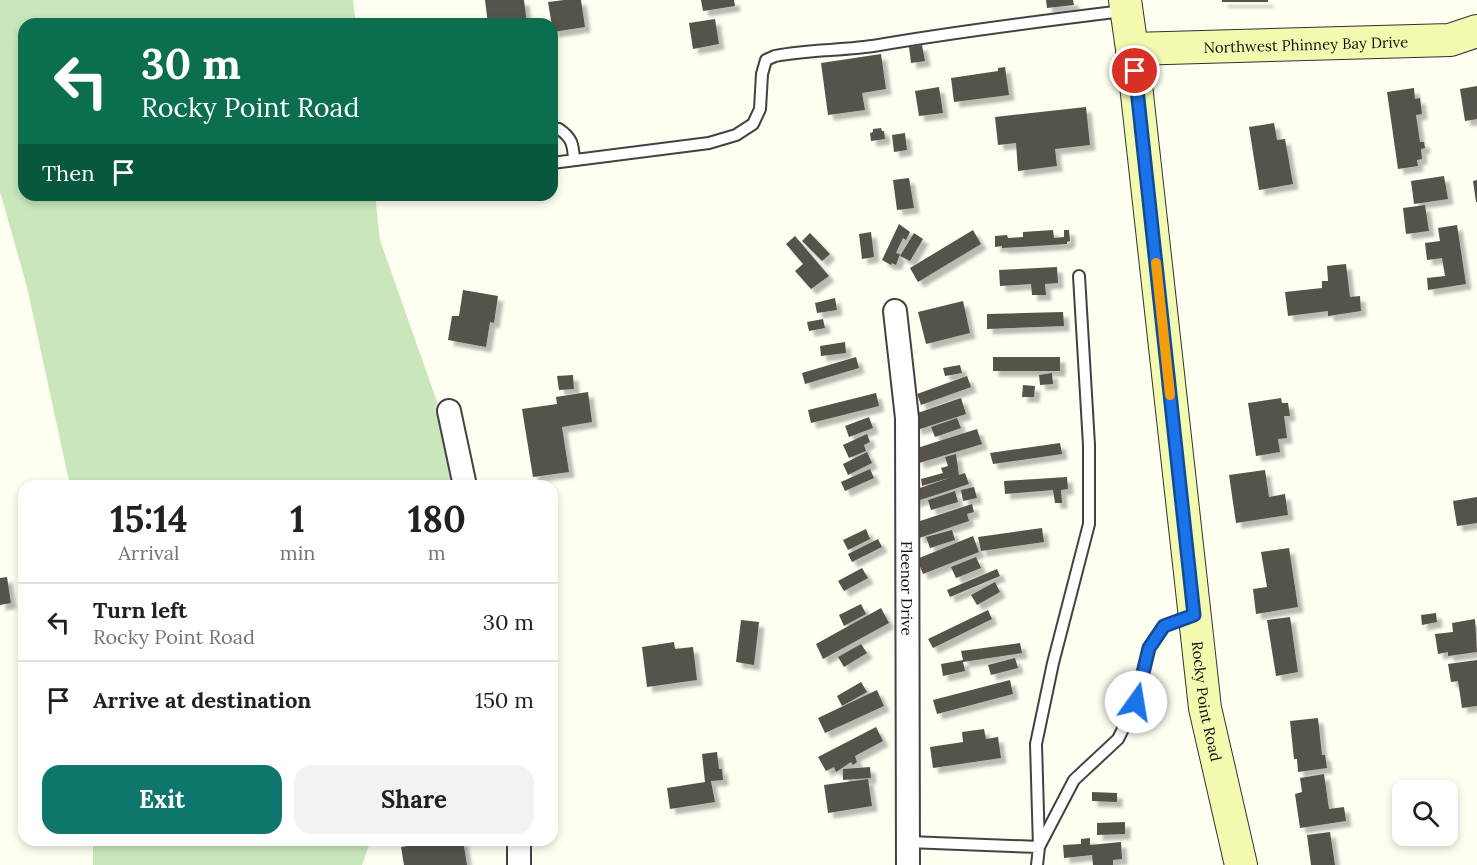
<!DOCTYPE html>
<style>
:root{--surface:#fff;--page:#f2f2f2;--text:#202124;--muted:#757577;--line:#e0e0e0;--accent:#0f766e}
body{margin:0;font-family:Lora,serif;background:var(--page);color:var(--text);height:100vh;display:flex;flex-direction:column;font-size:22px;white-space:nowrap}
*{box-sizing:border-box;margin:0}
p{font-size:20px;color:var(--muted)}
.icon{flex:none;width:33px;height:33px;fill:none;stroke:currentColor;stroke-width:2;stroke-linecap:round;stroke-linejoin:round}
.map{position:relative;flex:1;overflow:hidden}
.side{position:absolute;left:18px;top:480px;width:540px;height:366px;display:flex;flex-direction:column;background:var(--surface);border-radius:18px;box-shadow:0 3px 9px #0003}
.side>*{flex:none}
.guide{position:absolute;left:18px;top:18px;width:540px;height:183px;border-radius:18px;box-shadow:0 3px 9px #0003;background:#0b6e4f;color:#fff;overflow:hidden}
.controls{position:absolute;left:1392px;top:780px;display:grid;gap:12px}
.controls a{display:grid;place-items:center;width:66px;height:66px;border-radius:12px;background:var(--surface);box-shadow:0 3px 9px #0003;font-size:30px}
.pin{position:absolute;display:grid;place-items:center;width:51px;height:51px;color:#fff;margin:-26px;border:3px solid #fff;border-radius:50%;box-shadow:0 2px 6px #0007}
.me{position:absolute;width:66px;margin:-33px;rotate:13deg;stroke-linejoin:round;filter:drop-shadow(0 0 4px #0008)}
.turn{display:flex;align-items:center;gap:21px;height:126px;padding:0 24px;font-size:27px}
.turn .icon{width:78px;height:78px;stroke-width:2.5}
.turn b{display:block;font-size:42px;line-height:51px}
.then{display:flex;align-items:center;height:57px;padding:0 24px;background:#0003;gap:12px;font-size:22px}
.eta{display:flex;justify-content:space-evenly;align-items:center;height:102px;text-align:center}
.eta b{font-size:36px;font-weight:700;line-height:42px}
.primary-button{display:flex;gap:12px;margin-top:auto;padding:12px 24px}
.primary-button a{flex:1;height:69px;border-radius:18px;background:var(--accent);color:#fff;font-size:24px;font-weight:700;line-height:69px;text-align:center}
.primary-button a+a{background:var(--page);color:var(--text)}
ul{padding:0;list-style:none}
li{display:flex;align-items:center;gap:18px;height:78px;padding:0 24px;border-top:2px solid var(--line)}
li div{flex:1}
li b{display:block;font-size:22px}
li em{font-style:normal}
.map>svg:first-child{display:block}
</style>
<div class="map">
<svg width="1477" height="865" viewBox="0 0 1477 865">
<defs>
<filter id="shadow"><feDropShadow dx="5.5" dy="5.5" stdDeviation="1.5" flood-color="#0004"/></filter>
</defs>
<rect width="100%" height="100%" fill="#fefef1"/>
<path fill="#cae7bc" d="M 0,0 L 353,0 L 356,24 L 24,24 L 24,195 L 375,195 L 380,240 L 448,433 L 451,486 L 70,486 L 27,287 L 0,192 Z
M 93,840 L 371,840 L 362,865 L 93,865 Z"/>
<path fill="#57524c" filter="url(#shadow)" d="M 485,0 L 524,0 L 527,24 L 488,24 Z
M 564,0 L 581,0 L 585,27 L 553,32 L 548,2 Z
M 701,0 L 734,0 L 735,6 L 703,11 Z
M 1046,0 L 1073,0 L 1074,5 L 1047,8 Z
M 1222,0 L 1268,0 L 1268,2 L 1222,2 Z
M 715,19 L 719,44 L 693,49 L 689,23 Z
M 922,45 L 925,61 L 911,63 L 909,47 Z
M 881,54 L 886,89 L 862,93 L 865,110 L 828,115 L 821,63 Z
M 1005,67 L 1009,95 L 954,102 L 951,78 L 998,71 L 998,68 Z
M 1477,86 L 1477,119 L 1465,121 L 1460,89 Z
M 939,87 L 943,113 L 919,116 L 915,91 Z
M 1414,88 L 1415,99 L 1420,98 L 1422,114 L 1416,115 L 1420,142 L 1424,142 L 1425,148 L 1421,149 L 1422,159 L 1417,160 L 1418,166 L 1398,169 L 1387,92 Z
M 1086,107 L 1090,145 L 1055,149 L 1057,166 L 1018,171 L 1016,143 L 998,145 L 995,117 Z
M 1274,123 L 1277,140 L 1285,139 L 1293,184 L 1259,190 L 1249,127 Z
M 881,128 L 882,131 L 884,131 L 885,139 L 871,141 L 870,133 L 873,132 L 873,129 Z
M 905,133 L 907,150 L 894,152 L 892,135 Z
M 1444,176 L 1448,199 L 1414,204 L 1411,181 Z
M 909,178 L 914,208 L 897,210 L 893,180 Z
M 1477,180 L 1477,202 L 1476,202 L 1473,181 Z
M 1425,205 L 1429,231 L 1406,234 L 1403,208 Z
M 899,224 L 910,232 L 906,240 L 903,238 L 896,253 L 900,254 L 896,265 L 892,263 L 891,265 L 882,260 Z
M 1457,225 L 1466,284 L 1428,290 L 1427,278 L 1445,276 L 1442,258 L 1427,260 L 1425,243 L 1440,241 L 1438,228 Z
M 973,230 L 981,244 L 918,282 L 910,268 Z
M 1053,230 L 1054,238 L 1064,237 L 1064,230 L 1069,230 L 1070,241 L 1067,242 L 1067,244 L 1002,248 L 1002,246 L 995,247 L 995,236 L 1007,235 L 1008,238 L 1023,237 L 1023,232 Z
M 871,232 L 874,257 L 862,259 L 859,234 Z
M 810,233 L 830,254 L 822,261 L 802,241 Z
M 914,233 L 923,239 L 910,261 L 900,256 Z
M 795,236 L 829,276 L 811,289 L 795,271 L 803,264 L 786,244 Z
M 1346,264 L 1350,297 L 1360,296 L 1361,311 L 1328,316 L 1328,311 L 1288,316 L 1285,292 L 1322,288 L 1322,281 L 1328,281 L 1327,266 Z
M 1057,267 L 1058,283 L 1045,284 L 1046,295 L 1032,295 L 1031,284 L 1000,286 L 999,270 Z
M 463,290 L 498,296 L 494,323 L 490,322 L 486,347 L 448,340 L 452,316 L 459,316 Z
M 835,298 L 837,310 L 817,313 L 815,303 Z
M 963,301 L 970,333 L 926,344 L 918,312 Z
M 1063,312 L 1064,326 L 987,329 L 987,314 Z
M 823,319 L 825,328 L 809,331 L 807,322 Z
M 845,342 L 846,353 L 821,356 L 820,346 Z
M 856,357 L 859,368 L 805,384 L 802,373 Z
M 993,357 L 1060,357 L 1060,371 L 993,371 Z
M 960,365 L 962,373 L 945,376 L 943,368 Z
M 1052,373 L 1053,384 L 1040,385 L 1039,375 Z
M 573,375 L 574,389 L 559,390 L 557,376 Z
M 967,376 L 971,387 L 921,405 L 917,394 Z
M 1023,385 L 1035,386 L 1034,397 L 1022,397 Z
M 588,392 L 592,422 L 562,427 L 569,472 L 533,477 L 522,409 L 557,404 L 556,397 Z
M 876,393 L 879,406 L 811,423 L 808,410 Z
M 961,398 L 966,414 L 917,430 L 912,415 Z
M 1281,398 L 1282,403 L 1288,403 L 1290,416 L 1284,416 L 1287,438 L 1278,439 L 1280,452 L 1256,456 L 1248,403 Z
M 869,417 L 873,428 L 849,437 L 845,426 Z
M 957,418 L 961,428 L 935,437 L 931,427 Z
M 977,429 L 982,444 L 919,463 L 914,449 Z
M 867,434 L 870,442 L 864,445 L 866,451 L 849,458 L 843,445 Z
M 1060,443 L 1062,454 L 993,464 L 990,453 Z
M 867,452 L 872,463 L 848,475 L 843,464 Z
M 956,454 L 959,475 L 965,473 L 969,484 L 914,502 L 911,491 L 952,477 L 922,486 L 921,479 L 943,473 L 941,468 L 948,466 L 945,457 Z
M 870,469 L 874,478 L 845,491 L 841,482 Z
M 1265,470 L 1269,497 L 1285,494 L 1288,515 L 1236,523 L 1229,475 Z
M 1067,477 L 1068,489 L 1061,490 L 1062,503 L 1055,503 L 1053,490 L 1005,494 L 1004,481 Z
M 974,487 L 977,498 L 963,501 L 961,490 Z
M 955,491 L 958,502 L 931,510 L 928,500 Z
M 1477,497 L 1477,523 L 1457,526 L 1453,501 Z
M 972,504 L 974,512 L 967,514 L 969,521 L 919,538 L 914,523 Z
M 1042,528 L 1044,542 L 981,551 L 978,537 Z
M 866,529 L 870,539 L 848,550 L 843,540 Z
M 952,530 L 955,540 L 930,548 L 926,537 Z
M 973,536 L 979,552 L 923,574 L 917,559 Z
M 878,539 L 882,547 L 852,562 L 848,554 Z
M 1289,548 L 1298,607 L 1256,614 L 1253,589 L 1267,587 L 1261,552 Z
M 976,557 L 981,568 L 956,578 L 951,567 Z
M 862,568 L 868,578 L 844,591 L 838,581 Z
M 997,569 L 1000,576 L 950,597 L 947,590 Z
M 7,577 L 11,603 L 0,605 L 0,578 Z
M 995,582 L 1000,592 L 977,605 L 971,595 Z
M 861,604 L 866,614 L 844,626 L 839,615 Z
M 881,608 L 889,623 L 823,659 L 816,644 Z
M 988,610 L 992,619 L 933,648 L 928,639 Z
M 1436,613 L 1437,622 L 1422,625 L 1421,615 Z
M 1290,617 L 1298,672 L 1276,676 L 1267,620 Z
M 1475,619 L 1477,652 L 1448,656 L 1448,652 L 1438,654 L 1435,634 L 1453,632 L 1452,623 Z
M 741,620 L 759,622 L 754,665 L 736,662 Z
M 674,642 L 675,649 L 693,647 L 697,680 L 647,687 L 642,647 Z
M 1020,643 L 1022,653 L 963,662 L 965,671 L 943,676 L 941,664 L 963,660 L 961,651 Z
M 861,644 L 867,653 L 844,667 L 838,657 Z
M 1015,658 L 1018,668 L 991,675 L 988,665 Z
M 1477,660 L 1477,706 L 1462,708 L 1458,681 L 1451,682 L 1448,664 Z
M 1010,680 L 1013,694 L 937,714 L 933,700 Z
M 861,682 L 867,692 L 842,706 L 837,696 Z
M 877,690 L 884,706 L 825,733 L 818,718 Z
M 1318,718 L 1322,755 L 1325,755 L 1327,768 L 1298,772 L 1297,759 L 1294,759 L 1290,721 Z
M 876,727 L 883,741 L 855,756 L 857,762 L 853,765 L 851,762 L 836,772 L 834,767 L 826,771 L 818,757 Z
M 984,729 L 986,739 L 998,737 L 1001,758 L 933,768 L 930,747 L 963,742 L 962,732 Z
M 717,752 L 719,769 L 722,769 L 723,780 L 711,781 L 715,802 L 670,809 L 667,788 L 705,782 L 702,754 Z
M 870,767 L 871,778 L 843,780 L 843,769 Z
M 1324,774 L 1329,809 L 1344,807 L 1346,821 L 1300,828 L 1295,794 L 1302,792 L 1300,778 Z
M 868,779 L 872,806 L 828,813 L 824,785 Z
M 1092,792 L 1117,793 L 1117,802 L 1092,801 Z
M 1125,822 L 1125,834 L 1097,835 L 1097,823 Z
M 1330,832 L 1335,865 L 1311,865 L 1307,835 Z
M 1090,838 L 1090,845 L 1121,842 L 1122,859 L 1113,860 L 1113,865 L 1093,865 L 1092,855 L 1064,858 L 1063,845 L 1081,844 L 1081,839 Z
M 446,840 L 463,840 L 467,865 L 404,865 L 401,847 Z"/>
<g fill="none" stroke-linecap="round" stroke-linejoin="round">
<g stroke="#424242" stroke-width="14">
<path id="lane" d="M 552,130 L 559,129 C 572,138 573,144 574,159
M 552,163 L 709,143 L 736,135 L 753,124 L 760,109 L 762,74 L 766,60 L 775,56 C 809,49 844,51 879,45 C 960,31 1041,21 1123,11
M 908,842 L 1039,847 L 1036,744 L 1053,663 L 1089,524 L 1089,445 L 1079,276
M 1037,865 L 1039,847 L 1074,780 L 1118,739 L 1136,703 L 1149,648 L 1164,626 L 1193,615"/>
</g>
<g stroke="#424242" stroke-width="26">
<g id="street">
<path id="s1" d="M 895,311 L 907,418 L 908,865"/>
<path d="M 449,411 L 465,486"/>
<path d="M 519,865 L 519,840"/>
</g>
</g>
<g stroke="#313131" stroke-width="34">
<g id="secondary">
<path id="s2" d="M 1125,0 L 1132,49 L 1205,708 L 1241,865"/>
<path id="s3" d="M 1132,49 L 1450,40 L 1477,31"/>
</g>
</g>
<use href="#lane" stroke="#fff" stroke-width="10"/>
<use href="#street" stroke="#fff" stroke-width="22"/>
<use href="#secondary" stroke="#f3fab0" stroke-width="32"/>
</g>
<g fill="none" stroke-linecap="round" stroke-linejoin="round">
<g stroke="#114b97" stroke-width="15">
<path id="route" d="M 1135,71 L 1194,615 L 1164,626 L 1149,648 L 1136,702"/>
</g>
<use href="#route" stroke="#1a73e8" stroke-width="10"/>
<path stroke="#f59e0b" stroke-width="10" d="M 1156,263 L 1170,395"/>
</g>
<g text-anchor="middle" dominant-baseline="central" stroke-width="6" stroke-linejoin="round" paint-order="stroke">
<g font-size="15" fill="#0f0f0f" stroke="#fff">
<text stroke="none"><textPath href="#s3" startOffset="174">Northwest Phinney Bay Drive</textPath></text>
<text stroke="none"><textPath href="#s1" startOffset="278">Fleenor Drive</textPath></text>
<text stroke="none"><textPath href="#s2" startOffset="706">Rocky Point Road</textPath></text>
</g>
</g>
</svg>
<div class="controls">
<a><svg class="icon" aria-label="search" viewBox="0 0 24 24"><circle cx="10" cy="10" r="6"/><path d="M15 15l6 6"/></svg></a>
</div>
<div class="pin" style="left:1135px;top:71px;background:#d93025"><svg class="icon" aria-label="arrive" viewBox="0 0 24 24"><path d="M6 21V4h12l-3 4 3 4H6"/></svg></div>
<svg class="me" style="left:1136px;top:702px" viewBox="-20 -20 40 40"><circle r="19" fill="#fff"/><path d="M0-13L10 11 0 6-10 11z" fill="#1a73e8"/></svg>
<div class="guide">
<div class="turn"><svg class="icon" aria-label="left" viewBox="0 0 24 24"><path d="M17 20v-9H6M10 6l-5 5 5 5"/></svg><div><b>30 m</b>Rocky Point Road</div></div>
<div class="then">Then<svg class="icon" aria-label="arrive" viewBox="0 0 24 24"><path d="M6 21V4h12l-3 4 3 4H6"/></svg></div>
</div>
<section class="side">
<div class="eta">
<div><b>15:14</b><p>Arrival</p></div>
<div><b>1</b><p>min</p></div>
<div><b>180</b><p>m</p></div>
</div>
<ul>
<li><svg class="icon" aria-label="left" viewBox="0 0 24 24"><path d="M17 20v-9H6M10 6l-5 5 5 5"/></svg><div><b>Turn left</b><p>Rocky Point Road</p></div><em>30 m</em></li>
<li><svg class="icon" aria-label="arrive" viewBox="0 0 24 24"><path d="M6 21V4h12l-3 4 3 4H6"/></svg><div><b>Arrive at destination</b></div><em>150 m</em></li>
</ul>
<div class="primary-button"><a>Exit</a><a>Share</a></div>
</section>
</div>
